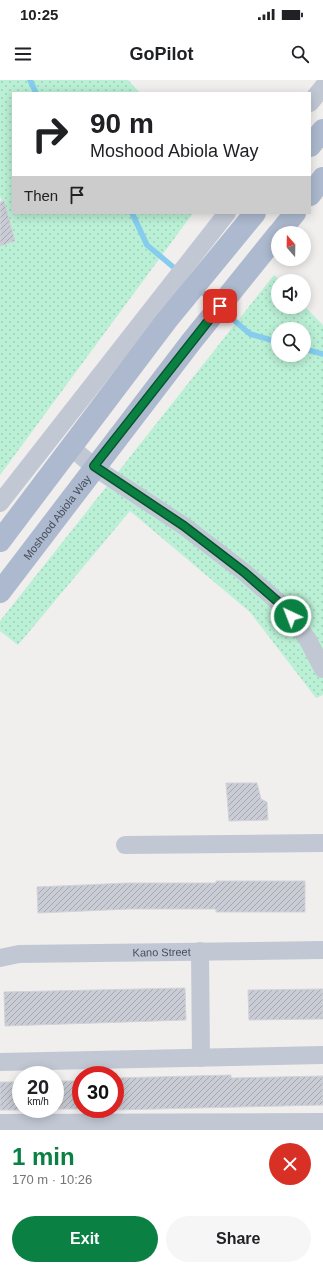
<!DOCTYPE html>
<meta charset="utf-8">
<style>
:root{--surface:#fff;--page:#f6f6f6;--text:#202124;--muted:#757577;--accent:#0b8043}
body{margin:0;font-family:Helvetica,sans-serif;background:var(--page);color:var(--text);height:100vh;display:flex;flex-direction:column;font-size:15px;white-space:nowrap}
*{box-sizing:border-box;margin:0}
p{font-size:13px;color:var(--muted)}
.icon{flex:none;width:22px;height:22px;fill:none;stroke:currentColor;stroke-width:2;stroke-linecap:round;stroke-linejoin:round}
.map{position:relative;height:1050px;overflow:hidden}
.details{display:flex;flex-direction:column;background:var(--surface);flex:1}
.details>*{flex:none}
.hud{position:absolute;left:12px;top:12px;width:299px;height:122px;border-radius:0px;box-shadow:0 2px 10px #0003;background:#fff;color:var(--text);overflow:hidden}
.needle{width:26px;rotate:340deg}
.fabs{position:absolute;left:271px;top:146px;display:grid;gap:8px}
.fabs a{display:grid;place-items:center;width:40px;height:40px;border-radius:50%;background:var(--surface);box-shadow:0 2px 10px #0003;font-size:20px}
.speed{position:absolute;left:12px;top:986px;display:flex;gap:8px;font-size:20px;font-weight:700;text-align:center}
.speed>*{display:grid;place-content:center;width:52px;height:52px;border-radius:50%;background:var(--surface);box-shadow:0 2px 10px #0003;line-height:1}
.speed small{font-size:10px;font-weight:400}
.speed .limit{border:6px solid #d22;background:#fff;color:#111}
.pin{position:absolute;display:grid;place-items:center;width:34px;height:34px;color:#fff;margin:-17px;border-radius:8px;box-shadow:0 2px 6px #0006}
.me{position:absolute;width:44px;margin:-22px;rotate:317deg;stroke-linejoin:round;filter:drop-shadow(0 0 3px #0008)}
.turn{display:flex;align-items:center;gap:14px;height:84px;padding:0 12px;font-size:18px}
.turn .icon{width:52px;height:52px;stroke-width:2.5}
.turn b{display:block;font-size:28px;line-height:34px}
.then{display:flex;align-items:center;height:38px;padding:0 12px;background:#0003;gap:8px;font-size:15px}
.round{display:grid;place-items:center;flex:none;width:42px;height:42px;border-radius:21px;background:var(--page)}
.head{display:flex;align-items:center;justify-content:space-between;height:68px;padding:0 12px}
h1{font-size:24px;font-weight:600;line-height:30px;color:var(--accent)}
.action{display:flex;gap:8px;margin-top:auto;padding:8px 12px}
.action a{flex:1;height:46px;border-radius:24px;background:var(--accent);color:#fff;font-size:16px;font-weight:600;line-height:46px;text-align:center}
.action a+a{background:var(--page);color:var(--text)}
.status{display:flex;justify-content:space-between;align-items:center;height:28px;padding:0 20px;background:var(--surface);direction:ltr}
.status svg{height:11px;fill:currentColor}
header{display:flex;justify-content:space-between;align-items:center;height:52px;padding:0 12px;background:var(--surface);font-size:18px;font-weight:600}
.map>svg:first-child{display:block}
</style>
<div class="status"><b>10:25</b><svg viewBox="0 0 49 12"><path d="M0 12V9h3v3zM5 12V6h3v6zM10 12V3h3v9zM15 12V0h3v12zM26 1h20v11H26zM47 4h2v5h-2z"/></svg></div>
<header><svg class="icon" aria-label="menu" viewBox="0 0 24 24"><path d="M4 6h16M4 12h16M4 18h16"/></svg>GoPilot<svg class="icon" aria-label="search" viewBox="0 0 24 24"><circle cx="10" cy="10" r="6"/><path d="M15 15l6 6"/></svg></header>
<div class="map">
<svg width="323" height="1050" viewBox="0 0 323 1050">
<defs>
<pattern id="grass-dots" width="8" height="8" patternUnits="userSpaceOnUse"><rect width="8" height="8" fill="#baf0d5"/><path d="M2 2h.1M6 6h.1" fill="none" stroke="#a1cfb9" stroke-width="1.8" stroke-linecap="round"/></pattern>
<pattern id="building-hatch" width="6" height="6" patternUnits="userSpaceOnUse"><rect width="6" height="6" fill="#c9ccd4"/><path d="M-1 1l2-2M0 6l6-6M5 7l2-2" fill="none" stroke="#a5a8af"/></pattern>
</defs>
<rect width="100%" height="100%" fill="#f1eeee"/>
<path fill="url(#grass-dots)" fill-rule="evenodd" d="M 0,0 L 128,0 L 140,13 L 13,13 L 13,133 L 193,133 L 0,395 L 0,165 L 11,157 L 0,116 Z
M 274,195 L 280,201 L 278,201 L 278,227 L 304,226 L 323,245 L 323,615 L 316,618 L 250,532 L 130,431 L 18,565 L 0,551 L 0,541 ZM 278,249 L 304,249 L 304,275 L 278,275 Z"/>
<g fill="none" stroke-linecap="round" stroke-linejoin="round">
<path stroke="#85ccef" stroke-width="5.5" d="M 30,0 L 36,13
M 132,133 L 147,165 L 178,191
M 198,209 L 216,224
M 222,230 L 250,254 L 278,262
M 304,269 L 323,274"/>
</g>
<path fill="url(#building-hatch)" stroke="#d1d3da" d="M 4,121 L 15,161 L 0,166 L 0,122 Z
M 226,703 L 257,703 L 261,719 L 267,722 L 268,740 L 229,741 Z
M 216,801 L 305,801 L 305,832 L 216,832 L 216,829 L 129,829 L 38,833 L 37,807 L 128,803 L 216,803 Z
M 185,908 L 186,940 L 5,946 L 4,912 Z
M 323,909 L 323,939 L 249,940 L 248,910 Z
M 231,995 L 231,998 L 323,996 L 323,1025 L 115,1030 L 115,998 Z
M 55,1001 L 81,1001 L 81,1029 L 55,1029 Z
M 0,1002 L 21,1002 L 21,1030 L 0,1030 Z"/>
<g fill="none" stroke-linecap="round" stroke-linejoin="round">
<g stroke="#c1c8d4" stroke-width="18">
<path d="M 310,23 L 323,7"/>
<path d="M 71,367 L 94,387 L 184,446 L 244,492 L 284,527 L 308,560 L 323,589"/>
<path d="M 0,423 L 227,133"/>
<path d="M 125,765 L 323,763"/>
<path d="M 200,871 L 201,978"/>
<path id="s1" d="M 0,878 L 19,874 L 323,870"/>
<path d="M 0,982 L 323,975"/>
<path d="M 0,1043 L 323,1042"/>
</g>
<g stroke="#acb9ce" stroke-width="22">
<path d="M 310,66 L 323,50"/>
<path d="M 310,115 L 323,98"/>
<path d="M 279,153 L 295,133"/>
<path d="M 0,461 L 167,240 L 255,133"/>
<path id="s2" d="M 0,512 L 191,262 L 278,154"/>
</g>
</g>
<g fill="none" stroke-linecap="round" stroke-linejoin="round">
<g stroke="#07532c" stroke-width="10">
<path id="route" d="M 220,226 L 94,386 L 184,446 L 244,492 L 284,527 L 291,536"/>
</g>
<use href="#route" stroke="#0b8043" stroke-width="7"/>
</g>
<g text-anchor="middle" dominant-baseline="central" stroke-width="4" stroke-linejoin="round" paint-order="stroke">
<g font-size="11" fill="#454e5c" stroke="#fff">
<text stroke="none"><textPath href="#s2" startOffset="94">Moshood Abiola Way</textPath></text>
<text stroke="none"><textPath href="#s1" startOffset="162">Kano Street</textPath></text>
</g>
</g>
</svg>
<div class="fabs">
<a><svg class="needle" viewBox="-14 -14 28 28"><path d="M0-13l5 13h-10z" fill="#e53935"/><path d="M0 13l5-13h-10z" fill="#757577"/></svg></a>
<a><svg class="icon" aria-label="sound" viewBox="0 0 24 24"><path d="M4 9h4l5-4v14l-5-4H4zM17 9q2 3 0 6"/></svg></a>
<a><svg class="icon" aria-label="search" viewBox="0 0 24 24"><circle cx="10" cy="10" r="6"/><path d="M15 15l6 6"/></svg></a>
</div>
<div class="speed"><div>20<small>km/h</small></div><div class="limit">30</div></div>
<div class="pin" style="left:220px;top:226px;background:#d93025"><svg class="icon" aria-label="arrive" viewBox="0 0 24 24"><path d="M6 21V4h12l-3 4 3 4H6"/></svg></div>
<svg class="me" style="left:291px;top:536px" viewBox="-20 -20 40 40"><circle r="17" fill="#0b8043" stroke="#fff" stroke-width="3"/><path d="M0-11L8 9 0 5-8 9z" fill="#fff"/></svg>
<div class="hud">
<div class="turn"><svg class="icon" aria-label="right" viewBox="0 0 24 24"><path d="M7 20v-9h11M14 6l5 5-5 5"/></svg><div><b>90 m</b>Moshood Abiola Way</div></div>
<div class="then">Then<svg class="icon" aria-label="arrive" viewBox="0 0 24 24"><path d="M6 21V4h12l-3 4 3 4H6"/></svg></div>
</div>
</div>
<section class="details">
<div class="head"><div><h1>1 min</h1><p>170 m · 10:26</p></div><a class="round" style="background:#d93025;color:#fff"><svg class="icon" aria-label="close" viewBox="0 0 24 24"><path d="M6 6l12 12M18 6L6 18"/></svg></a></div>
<div class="action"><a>Exit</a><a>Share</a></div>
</section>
